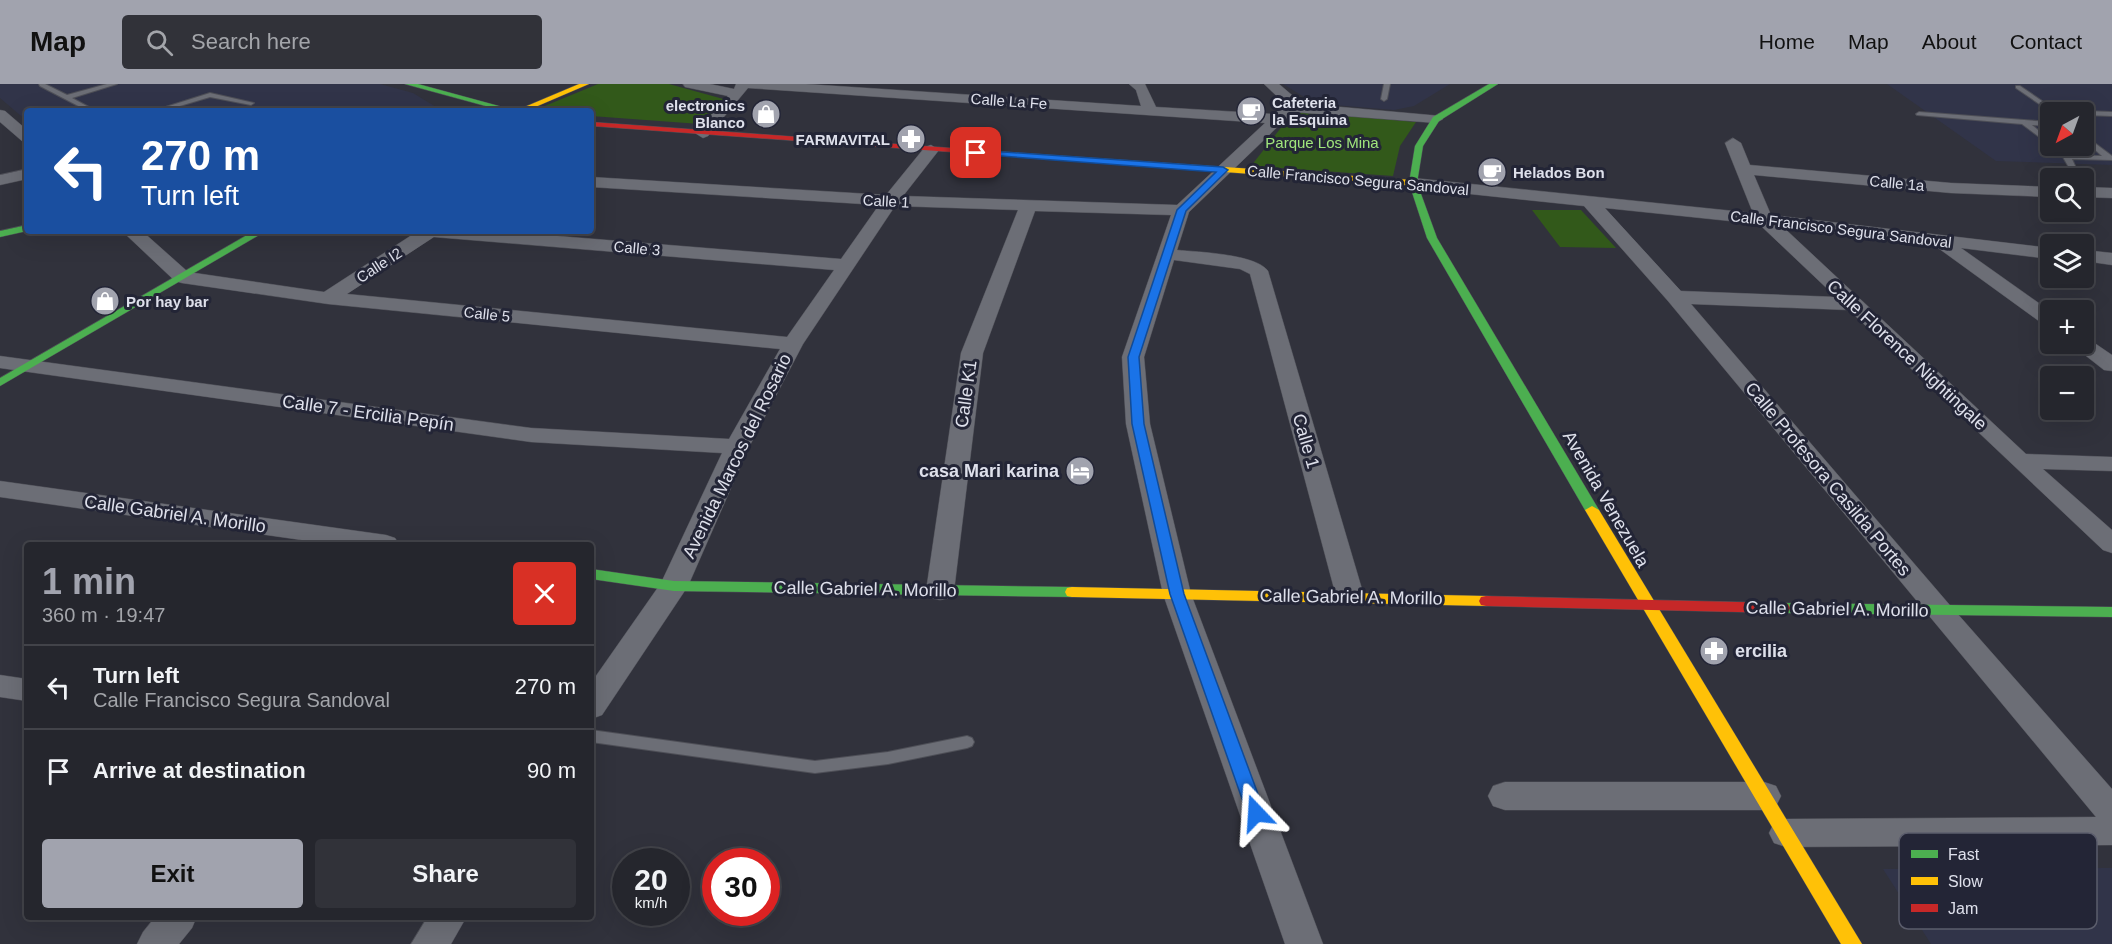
<!DOCTYPE html>
<meta charset="utf-8">
<style>
:root{--surface:#25262d;--page:#313239;--text:#f1f3f6;--muted:#a3a5aa;--line:#424349;--accent:#a1a3ae}
body{margin:0;font-family:Arial,sans-serif;background:var(--page);color:var(--text);height:100vh;display:flex;flex-direction:column;font-size:22px;white-space:nowrap}
*{box-sizing:border-box;margin:0}
p{font-size:20px;color:var(--muted)}
.icon{flex:none;width:33px;height:33px;fill:none;stroke:currentColor;stroke-width:2;stroke-linecap:round;stroke-linejoin:round}
.map{position:relative;flex:1;overflow:hidden}
.sheet{position:absolute;left:24px;top:458px;width:570px;height:378px;display:flex;flex-direction:column;background:var(--surface);border-radius:6px;box-shadow:0 6px 24px #0002,0 0 0 2px var(--line)}
.sheet>*{flex:none}
.top-card{position:absolute;left:24px;top:24px;width:570px;height:126px;border-radius:6px;box-shadow:0 6px 24px #0002,0 0 0 2px var(--line);background:#1a4fa0;color:#fff;overflow:hidden}
.needle{width:39px;rotate:221deg}
.controls{position:absolute;left:2040px;top:18px;display:grid;gap:12px}
.controls a{display:grid;place-items:center;width:54px;height:54px;border-radius:6px;background:var(--surface);box-shadow:0 6px 24px #0002,0 0 0 2px var(--line);font-size:30px}
.speed{position:absolute;left:612px;top:764px;display:flex;gap:12px;font-size:30px;font-weight:700;text-align:center}
.speed>*{display:grid;place-content:center;width:78px;height:78px;border-radius:50%;background:var(--surface);box-shadow:0 6px 24px #0002,0 0 0 2px var(--line);line-height:1}
.speed small{font-size:15px;font-weight:400}
.speed .limit{border:9px solid #d22;background:#fff;color:#111}
.pin{position:absolute;display:grid;place-items:center;width:51px;height:51px;color:#fff;margin:-26px;border-radius:12px;box-shadow:0 3px 9px #0006}
.me{position:absolute;width:66px;margin:-33px;rotate:340deg;stroke-linejoin:round;filter:drop-shadow(0 0 4px #0008)}
.turn{display:flex;align-items:center;gap:21px;height:126px;padding:0 18px;font-size:27px}
.turn .icon{width:78px;height:78px;stroke-width:2.5}
.turn b{display:block;font-size:42px;line-height:51px}
.round{display:grid;place-items:center;flex:none;width:63px;height:63px;border-radius:6px;background:var(--page)}
.head{display:flex;align-items:center;justify-content:space-between;height:102px;padding:0 18px}
h1{font-size:36px;font-weight:800;line-height:45px;color:var(--accent)}
.button{display:flex;gap:12px;margin-top:auto;padding:12px 18px}
.button a{flex:1;height:69px;border-radius:6px;background:var(--accent);color:#111;font-size:24px;font-weight:800;line-height:69px;text-align:center}
.button a+a{background:var(--page);color:var(--text)}
ul{padding:0;list-style:none}
li{display:flex;align-items:center;gap:18px;height:84px;padding:0 18px;border-top:2px solid var(--line)}
li div{flex:1}
li b{display:block;font-size:22px}
li em{font-style:normal}
header{display:flex;align-items:center;gap:36px;box-sizing:border-box;height:84px;padding:0 30px;background:var(--accent);color:#111}
header strong{font-size:28px}
nav{display:flex;gap:33px;margin-inline-start:auto;font-size:21px}
.search{width:420px;height:54px;background:var(--page);display:flex;align-items:center;gap:15px;box-sizing:border-box;padding:0 21px;border-radius:6px;color:var(--muted);font-size:22px}
.map>svg:first-child{display:block}
</style>
<header>
<strong>Map</strong>
<div class="search"><svg class="icon" aria-label="search" viewBox="0 0 24 24"><circle cx="10" cy="10" r="6"/><path d="M15 15l6 6"/></svg>Search here</div>
<nav><a>Home</a><a>Map</a><a>About</a><a>Contact</a></nav>
</header>
<div class="map">
<svg width="2112" height="860" viewBox="0 0 2112 860">
<rect width="100%" height="100%" fill="#31323c"/>
<path fill="#313449" fill-rule="evenodd" d="M 0,0 L 380,0 L 413,9 L 436,23 L 435,27 L 27,27 L 27,37 L 0,14 Z
M 1283,0 L 1450,0 L 1414,22 L 1394,26 L 1334,21 L 1309,16 Z
M 1887,0 L 2112,0 L 2112,81 L 1996,77 ZM 2050,28 L 2084,28 L 2084,62 L 2050,62 Z
M 2112,784 L 2112,860 L 1931,860 L 1883,785 Z"/>
<path fill="#32591a" d="M 598,0 L 669,0 L 727,16 L 700,40 L 591,32 L 591,27 L 535,26 Z
M 1294,27 L 1416,38 L 1400,62 L 1393,92 L 1251,82 Z
M 1532,126 L 1581,126 L 1616,164 L 1560,163 Z"/>
<g fill="none" stroke-linecap="round" stroke-linejoin="round">
<g stroke="#4e4f57" stroke-width="2">
<path id="lane" d="M 39,0 L 45,0 L 67,11 L 107,0 L 117,0 L 72,14 L 96,27 L 88,27 L 40,2 Z
M 1384,0 L 1390,0 L 1387,15 L 1384,17 L 1381,15 Z
M 2016,2 L 2020,2 L 2058,28 L 2051,28 L 2016,4 Z
M 210,9 L 254,19 L 251,21 L 210,13 L 163,27 L 153,27 Z
M 1919,28 L 2050,38 L 2050,42 L 2032,41 L 2050,56 L 2050,61 L 2022,40 L 1917,31 L 1916,30 Z
M 2081,28 L 2084,27 L 2112,28 L 2112,32 L 2084,31 L 2084,28 Z
M 2084,51 L 2112,72 L 2112,76 L 2072,75 L 2076,84 L 2086,94 L 2084,96 C 2074,92 2069,84 2063,73 L 2067,71 L 2102,72 L 2084,56 Z
M 591,646 L 815,677 L 888,668 L 967,652 L 972,654 L 974,658 L 972,662 L 967,664 L 888,680 L 815,689 L 591,658 Z"/>
</g>
<g stroke="#4e4f57" stroke-width="1">
<path id="street" d="M 683,0 L 710,0 L 734,5 L 736,0 L 806,0 L 1141,22 L 1136,6 L 1129,0 L 1145,0 L 1156,23 L 1274,30 L 1283,22 L 1281,16 L 1264,0 L 1279,0 L 1293,12 L 1296,19 L 1441,32 L 1443,35 L 1436,39 L 1293,28 L 1189,128 L 1177,166 C 1198,168 1256,170 1268,187 L 1364,512 L 1360,519 L 1350,521 L 1340,519 L 1336,512 L 1250,190 L 1240,185 L 1174,176 L 1144,273 L 1150,340 L 1191,510 L 1323,860 L 1285,860 L 1163,510 L 1126,340 L 1122,273 L 1171,131 L 1035,127 L 983,269 L 954,507 L 950,514 L 940,516 L 930,514 L 926,507 L 961,269 L 1018,126 L 895,122 L 803,260 L 749,363 L 688,502 L 602,631 L 591,635 L 591,599 L 661,499 L 722,369 L 531,358 L 0,284 L 0,272 L 531,344 L 729,355 L 780,265 L 328,220 L 182,199 L 175,197 L 122,147 L 142,147 L 188,188 L 324,208 L 418,147 L 496,147 L 841,175 L 879,121 L 591,103 L 591,93 L 886,111 L 925,63 L 931,61 L 939,66 L 903,112 L 1177,121 L 1265,39 L 748,4 L 708,52 L 703,54 L 695,49 L 728,12 L 685,3 ZM 434,153 L 834,186 L 787,253 L 347,210 Z
M 0,26 L 5,27 L 27,46 L 27,59 L 22,57 L 0,38 Z
M 1733,54 L 1741,59 L 1750,81 L 1951,99 L 2050,103 L 2050,113 L 1951,109 L 1754,91 L 1771,131 L 2050,164 L 2050,175 L 1961,164 L 2050,227 L 2050,242 L 2043,240 L 1934,161 L 1782,142 L 2026,370 L 2112,373 L 2112,387 L 2043,385 L 2112,446 L 2112,469 L 2103,466 L 1849,226 L 1691,220 L 1948,519 L 2112,705 L 2112,761 L 1786,763 L 1774,759 L 1769,749 L 1774,739 L 1786,735 L 2096,733 L 1668,217 L 1584,122 L 1413,104 L 1405,99 L 1413,94 L 1753,129 L 1725,59 ZM 1605,124 L 1759,140 L 1836,213 L 1681,207 Z
M 27,85 L 27,95 L 0,101 L 0,91 Z
M 2084,103 L 2112,104 L 2112,114 L 2084,113 Z
M 2084,166 L 2112,169 L 2112,181 L 2084,177 Z
M 2084,254 L 2090,256 L 2112,271 L 2112,287 L 2104,286 L 2076,264 L 2073,260 L 2084,260 Z
M 0,397 L 386,451 L 395,454 L 399,460 L 330,460 L 0,413 Z
M 0,591 L 27,595 L 27,617 L 0,613 Z
M 1505,698 L 1764,698 L 1776,702 L 1781,712 L 1776,722 L 1764,726 L 1505,726 L 1493,722 L 1488,712 L 1493,702 Z
M 156,832 L 197,832 L 192,844 L 179,860 L 137,860 L 143,848 Z
M 428,832 L 467,832 L 451,860 L 411,860 Z"/>
</g>
<g stroke="#4e4f57" stroke-width="1">
<path id="fast" d="M 405,0 L 418,0 L 517,27 L 504,27 Z
M 1489,0 L 1498,0 L 1439,37 L 1423,62 L 1417,99 L 1437,154 L 1599,426 L 1592,430 L 1585,426 L 1427,154 L 1409,99 L 1415,62 L 1433,33 Z
M 27,141 L 27,147 L 0,153 L 0,147 Z
M 254,147 L 266,147 L 0,302 L 0,294 Z
M 591,485 L 674,497 L 1072,503 L 1077,504 L 1079,508 L 1077,512 L 1072,513 L 674,507 L 591,495 Z
M 1783,519 L 2112,523 L 2112,533 L 1783,529 L 1778,528 L 1776,524 L 1778,520 Z"/>
</g>
<g stroke="#4e4f57" stroke-width="1">
<path id="slow" d="M 579,0 L 589,0 L 526,27 L 515,27 Z
M 962,65 L 1413,96 L 1417,99 L 1413,102 L 965,69 L 962,69 Z
M 1592,422 L 1599,426 L 1862,860 L 1841,860 L 1585,426 Z
M 1072,503 L 1486,512 L 1491,513 L 1493,517 L 1491,521 L 1486,522 L 1072,513 L 1067,512 L 1065,508 L 1067,504 Z"/>
</g>
<g stroke="#4e4f57" stroke-width="1">
<path id="jam" d="M 591,38 L 965,65 L 969,67 L 965,69 L 591,42 Z
M 1486,512 L 1783,519 L 1788,520 L 1790,524 L 1788,528 L 1783,529 L 1486,522 L 1481,521 L 1479,517 L 1481,513 Z"/>
</g>
<use href="#lane" fill="#6c6e76" fill-rule="evenodd"/>
<use href="#street" fill="#6c6e76" fill-rule="evenodd"/>
<use href="#fast" fill="#4caf50" fill-rule="evenodd"/>
<use href="#slow" fill="#ffc107" fill-rule="evenodd"/>
<use href="#jam" fill="#c62828" fill-rule="evenodd"/>
</g>
<path fill="#1a73e8" stroke="#114b97" stroke-width="1.5" d="M 976,66 L 1223,83 L 1228,86 L 1186,127 L 1139,273 L 1144,340 L 1184,510 L 1265,729 L 1263,734 L 1256,736 L 1250,734 L 1247,729 L 1170,510 L 1132,340 L 1128,273 L 1177,126 L 1216,88 L 973,70 L 973,67 Z"/>
<defs>
<g id="cafe-disc" transform="scale(1.5)"><circle r="9.5" fill="#a1a3ae" stroke="#232536"/><path d="M-5.5-4.5H6V0H3Q3 3.5 0 3.5H-2.5Q-5.5 3.5-5.5 0ZM3-3.2v2h1.7v-2ZM-6 4.5H4V6H-6Z" fill="#fff"/></g>
<g id="shop-disc" transform="scale(1.5)"><circle r="9.5" fill="#a1a3ae" stroke="#232536"/><path d="M-5-2.5h2.3a2.7 3.5 0 0 1 5.4 0H5L5.5 6h-11ZM-1.5-2.5h3a1.5 2.3 0 0 0-3 0Z" fill="#fff"/></g>
<g id="pharmacy-disc" transform="scale(1.5)"><circle r="9.5" fill="#a1a3ae" stroke="#232536"/><path d="M-2-6h4v4h4v4h-4v4h-4v-4h-4v-4h4Z" fill="#fff"/></g>
<g id="hotel-disc" transform="scale(1.5)"><circle r="9.5" fill="#a1a3ae" stroke="#232536"/><path d="M-6-4.5h1.5V1H6V5H4.5V3h-9V5H-6ZM-4 0a1.8 1.8 0 1 1 3.6 0ZM.5 0V-2.5h3Q6-2.5 6 0Z" fill="#fff"/></g>
</defs>
<g fill-rule="evenodd">
<use href="#cafe-disc" x="1251" y="27"/>
<use href="#shop-disc" x="766" y="30"/>
<use href="#pharmacy-disc" x="911" y="55"/>
<use href="#cafe-disc" x="1492" y="88"/>
<use href="#shop-disc" x="105" y="217"/>
<use href="#hotel-disc" x="1080" y="387"/>
<use href="#pharmacy-disc" x="1714" y="567"/>
</g>
<g text-anchor="middle" dominant-baseline="central" stroke-width="6" stroke-linejoin="round" paint-order="stroke">
<g font-size="15" fill="#dee0eb" stroke="#232536">
<text transform="translate(1009 17) rotate(4)">Calle La Fe</text>
<text transform="translate(1358 96) rotate(5)">Calle Francisco Segura Sandoval</text>
<text transform="translate(1897 99) rotate(5)">Calle 1a</text>
<text transform="translate(886 117) rotate(3)">Calle 1</text>
<text transform="translate(1841 145) rotate(7)">Calle Francisco Segura Sandoval</text>
<text transform="translate(637 164) rotate(5)">Calle 3</text>
<text transform="translate(379 181) rotate(-33)">Calle I2</text>
<text transform="translate(487 230) rotate(6)">Calle 5</text>
</g>
<g font-size="15" font-weight="bold" fill="#dee0eb" stroke="#232536" text-anchor="start">
<text x="1272" y="18">Cafeteria<tspan x="1272" dy="17">la Esquina</tspan></text>
<text x="745" y="21" text-anchor="end">electronics<tspan x="745" dy="17">Blanco</tspan></text>
<text x="890" y="55" text-anchor="end">FARMAVITAL</text>
<text x="1513" y="88">Helados Bon</text>
<text x="126" y="217">Por hay bar</text>
</g>
<g font-size="15" fill="#a0e57c" stroke="#232536">
<text x="1322" y="58">Parque Los Mina</text>
</g>
<g font-size="18" fill="#dee0eb" stroke="#232536">
<text transform="translate(1907 271) rotate(43)">Calle Florence Nightingale</text>
<text transform="translate(966 310) rotate(-82)">Calle K1</text>
<text transform="translate(368 329) rotate(8)">Calle 7 - Ercilia Pepín</text>
<text transform="translate(1306 357) rotate(74)">Calle 1</text>
<text transform="translate(737 372) rotate(-64)">Avenida Marcos del Rosario</text>
<text transform="translate(1828 395) rotate(50)">Calle Profesora Casilda Portes</text>
<text transform="translate(1606 415) rotate(60)">Avenida Venezuela</text>
<text transform="translate(175 430) rotate(8)">Calle Gabriel A. Morillo</text>
<text transform="translate(865 505) rotate(1)">Calle Gabriel A. Morillo</text>
<text transform="translate(1351 513) rotate(1)">Calle Gabriel A. Morillo</text>
<text transform="translate(1837 525) rotate(1)">Calle Gabriel A. Morillo</text>
</g>
<g font-size="18" font-weight="bold" fill="#dee0eb" stroke="#232536" text-anchor="end">
<text x="1059" y="387">casa Mari karina</text>
<text x="1735" y="567" text-anchor="start">ercilia</text>
</g>
</g>
<rect x="1899" y="749" width="198" height="96" rx="9" fill="#232536" stroke="#5b5d6c" stroke-width="1.5"/>
<rect x="1911" y="766" width="27" height="8" fill="#4caf50"/>
<rect x="1911" y="793" width="27" height="8" fill="#ffc107"/>
<rect x="1911" y="820" width="27" height="8" fill="#c62828"/>
<g font-size="16" fill="#dee0eb">
<text x="1948" y="776">Fast</text>
<text x="1948" y="803">Slow</text>
<text x="1948" y="830">Jam</text>
</g>
</svg>
<div class="controls">
<a><svg class="needle" viewBox="-14 -14 28 28"><path d="M0-13l5 13h-10z" fill="#e53935"/><path d="M0 13l5-13h-10z" fill="#a3a5aa"/></svg></a>
<a><svg class="icon" aria-label="search" viewBox="0 0 24 24"><circle cx="10" cy="10" r="6"/><path d="M15 15l6 6"/></svg></a>
<a><svg class="icon" aria-label="layers" viewBox="0 0 24 24"><path d="M12 4l9 5-9 5-9-5zM3 14l9 5 9-5"/></svg></a>
<a>+</a>
<a>−</a>
</div>
<div class="speed"><div>20<small>km/h</small></div><div class="limit">30</div></div>
<div class="pin" style="left:976px;top:69px;background:#d93025"><svg class="icon" aria-label="arrive" viewBox="0 0 24 24"><path d="M6 21V4h12l-3 4 3 4H6"/></svg></div>
<svg class="me" style="left:1256px;top:729px" viewBox="-20 -20 40 40"><path d="M0-17L14 15 0 8-14 15z" fill="#1a73e8" stroke="#fff" stroke-width="4"/></svg>
<div class="top-card">
<div class="turn"><svg class="icon" aria-label="left" viewBox="0 0 24 24"><path d="M17 20v-9H6M10 6l-5 5 5 5"/></svg><div><b>270 m</b>Turn left</div></div>
</div>
<section class="sheet">
<div class="head"><div><h1>1 min</h1><p>360 m · 19:47</p></div><a class="round" style="background:#d93025;color:#fff"><svg class="icon" aria-label="close" viewBox="0 0 24 24"><path d="M6 6l12 12M18 6L6 18"/></svg></a></div>
<ul>
<li><svg class="icon" aria-label="left" viewBox="0 0 24 24"><path d="M17 20v-9H6M10 6l-5 5 5 5"/></svg><div><b>Turn left</b><p>Calle Francisco Segura Sandoval</p></div><em>270 m</em></li>
<li><svg class="icon" aria-label="arrive" viewBox="0 0 24 24"><path d="M6 21V4h12l-3 4 3 4H6"/></svg><div><b>Arrive at destination</b></div><em>90 m</em></li>
</ul>
<div class="button"><a>Exit</a><a>Share</a></div>
</section>
</div>
